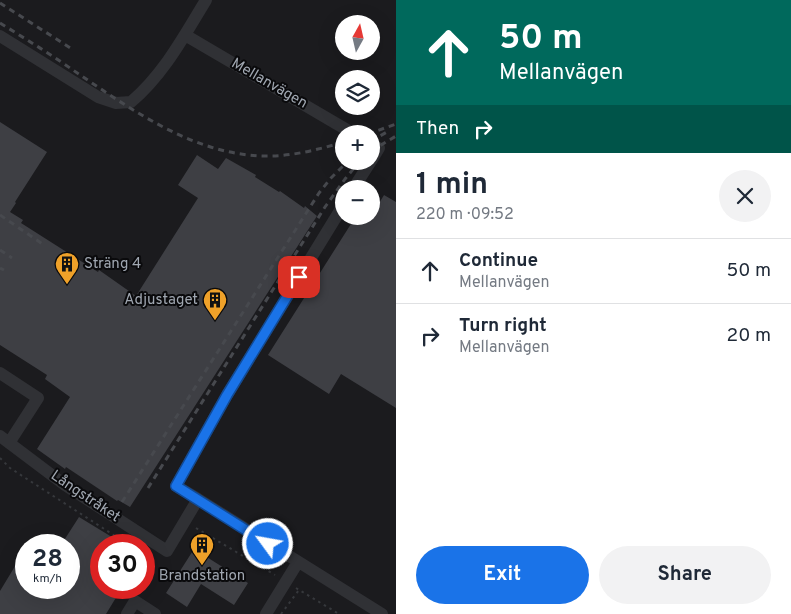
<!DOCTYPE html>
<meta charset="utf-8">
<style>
:root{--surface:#fff;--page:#f2f2f3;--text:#1f2937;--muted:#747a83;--line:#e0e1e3;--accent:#1a73e8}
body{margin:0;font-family:Overpass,sans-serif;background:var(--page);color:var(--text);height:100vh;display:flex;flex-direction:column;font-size:19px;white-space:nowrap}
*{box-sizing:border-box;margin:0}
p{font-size:16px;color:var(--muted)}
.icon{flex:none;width:28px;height:28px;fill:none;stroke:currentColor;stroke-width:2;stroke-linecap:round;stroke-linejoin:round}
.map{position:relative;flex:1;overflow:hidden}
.panel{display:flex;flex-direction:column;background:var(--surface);width:395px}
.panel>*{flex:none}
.top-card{background:#00695c;color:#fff;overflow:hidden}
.needle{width:32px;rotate:8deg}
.tools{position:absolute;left:335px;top:15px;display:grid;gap:10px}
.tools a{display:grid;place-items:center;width:45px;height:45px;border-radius:50%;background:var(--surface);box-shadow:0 5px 20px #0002;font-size:25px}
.speed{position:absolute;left:15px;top:534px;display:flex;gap:10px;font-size:25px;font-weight:700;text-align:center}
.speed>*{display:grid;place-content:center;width:65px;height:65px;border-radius:50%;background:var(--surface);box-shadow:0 5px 20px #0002;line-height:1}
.speed small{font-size:12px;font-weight:400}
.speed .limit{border:8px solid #d22;background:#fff;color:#111}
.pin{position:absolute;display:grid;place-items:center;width:42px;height:42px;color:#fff;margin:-21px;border-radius:10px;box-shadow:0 2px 8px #0006}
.me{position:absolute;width:55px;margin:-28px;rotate:302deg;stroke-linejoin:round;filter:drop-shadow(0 0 4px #0008)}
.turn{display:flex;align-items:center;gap:18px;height:105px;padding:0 20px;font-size:22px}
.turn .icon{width:65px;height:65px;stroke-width:2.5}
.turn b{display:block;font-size:35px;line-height:42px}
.then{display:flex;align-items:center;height:48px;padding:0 20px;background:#0003;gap:10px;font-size:19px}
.round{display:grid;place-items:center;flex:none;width:52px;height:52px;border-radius:26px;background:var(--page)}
.head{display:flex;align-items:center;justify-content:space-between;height:85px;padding:0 20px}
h1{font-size:30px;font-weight:700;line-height:38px}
.primary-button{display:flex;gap:10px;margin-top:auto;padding:10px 20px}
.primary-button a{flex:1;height:58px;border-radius:30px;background:var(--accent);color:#fff;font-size:20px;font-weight:700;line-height:58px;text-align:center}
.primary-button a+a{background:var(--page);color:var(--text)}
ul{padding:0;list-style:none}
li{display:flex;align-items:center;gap:15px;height:65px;padding:0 20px;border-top:1px solid var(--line)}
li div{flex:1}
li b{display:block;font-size:19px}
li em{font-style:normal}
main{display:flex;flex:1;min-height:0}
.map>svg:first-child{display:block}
</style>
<main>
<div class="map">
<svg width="396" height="614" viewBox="0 0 396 614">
<rect width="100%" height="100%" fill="#0f0f11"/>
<path fill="#1b1b1e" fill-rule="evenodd" d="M 0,0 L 396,0 L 396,614 L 0,614 ZM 344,24 L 371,24 L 371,51 L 344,51 ZM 344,79 L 371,79 L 371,106 L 344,106 ZM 344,134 L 371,134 L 371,161 L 344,161 ZM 344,189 L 371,189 L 371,216 L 344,216 ZM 26,545 L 69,545 L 69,588 L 26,588 ZM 101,545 L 144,545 L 144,588 L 101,588 Z"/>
<path fill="#3e3f44" d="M 0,122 L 47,152 L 15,202 L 16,203 L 10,212 L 23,220 L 21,223 L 98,272 L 99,270 L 136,296 L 198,198 L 178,185 L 197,155 L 218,169 L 226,158 L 256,175 L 255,177 L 279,192 L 280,191 L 304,208 L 305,206 L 317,216 L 130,507 L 118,500 L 117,501 L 66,467 L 65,469 L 37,449 L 70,397 L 45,379 L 47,375 L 0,345 Z
M 384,195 L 396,202 L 396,408 L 341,374 L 329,394 L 268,355 L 356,216 L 371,216 L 371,206 L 376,208 Z
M 79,517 L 125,545 L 101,545 L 101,573 L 95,583 L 117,596 L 106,614 L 0,614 L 0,591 L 26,548 L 26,588 L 69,588 L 69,545 L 61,545 Z
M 194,549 L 248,583 L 234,605 L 201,584 L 187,607 L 166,593 Z"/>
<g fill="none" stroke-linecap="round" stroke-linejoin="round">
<path stroke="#36383c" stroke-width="2" stroke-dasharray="2.5 4" stroke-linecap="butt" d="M 0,458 L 10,468 L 129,545
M 196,528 L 275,575
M 144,552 L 152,557
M 296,588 L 339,614
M 281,614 L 299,590"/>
<path stroke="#303135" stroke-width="12" d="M 185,35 L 354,134
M 0,36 L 98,97 L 116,103 L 131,102 C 164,74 184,36 206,0
M 371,144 L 379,148 L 371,161
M 353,189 L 371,161
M 0,373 L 38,398 L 9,443
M 0,436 L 65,485 L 167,551 L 198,499 L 382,614
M 198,499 L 176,486 L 227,395 L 344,204
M 127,614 L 135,601 L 155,614
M 266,614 L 298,562"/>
<path stroke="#47494e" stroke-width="3" stroke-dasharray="6 5" stroke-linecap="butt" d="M 0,3 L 72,49
M 0,23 C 24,38 47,52 70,68 C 129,108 195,157 269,156 C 294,156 320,149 344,142
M 368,134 L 396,124
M 371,141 L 387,132
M 371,151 L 396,136
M 0,215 L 44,245
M 0,250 L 12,258
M 0,268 L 4,270
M 148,488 L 325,207 L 345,179 L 360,161
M 122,502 L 319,193 L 331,178 L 348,161"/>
</g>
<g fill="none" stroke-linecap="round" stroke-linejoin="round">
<g stroke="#114b97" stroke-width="12">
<path id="route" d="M 268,544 L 176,486 L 227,395 L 299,277"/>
</g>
<use href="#route" stroke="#1a73e8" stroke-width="9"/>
</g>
<defs>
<g id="building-pin" transform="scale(1.25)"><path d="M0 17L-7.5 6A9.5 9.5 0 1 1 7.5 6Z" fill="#efa129" stroke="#0a0a0c"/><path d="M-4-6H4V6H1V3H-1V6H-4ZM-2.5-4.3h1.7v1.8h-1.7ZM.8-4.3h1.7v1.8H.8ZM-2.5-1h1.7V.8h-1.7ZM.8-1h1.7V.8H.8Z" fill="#111"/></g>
</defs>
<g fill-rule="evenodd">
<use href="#building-pin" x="67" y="264"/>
<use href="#building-pin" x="215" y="300"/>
<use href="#building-pin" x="202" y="545"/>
</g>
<g text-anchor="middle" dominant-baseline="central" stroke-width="4" stroke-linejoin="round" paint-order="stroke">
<g font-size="15" fill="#a0a7b1" stroke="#0a0a0c">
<text transform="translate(269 84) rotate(30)">Mellanvägen</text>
<text transform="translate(85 497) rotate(34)">Långstråket</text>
</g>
<g font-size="15" fill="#a0a7b1" stroke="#0a0a0c" text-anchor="start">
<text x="84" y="264">Sträng 4</text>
<text x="198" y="300" text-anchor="end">Adjustaget</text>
<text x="202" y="576" text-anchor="middle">Brandstation</text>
</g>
</g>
</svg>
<div class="tools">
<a><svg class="needle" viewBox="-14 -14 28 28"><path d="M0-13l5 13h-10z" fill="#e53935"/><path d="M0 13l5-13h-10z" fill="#747a83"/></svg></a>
<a><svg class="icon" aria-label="layers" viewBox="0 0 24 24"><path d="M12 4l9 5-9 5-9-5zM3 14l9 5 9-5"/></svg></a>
<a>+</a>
<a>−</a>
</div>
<div class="speed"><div>28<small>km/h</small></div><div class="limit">30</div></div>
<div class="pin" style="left:299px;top:277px;background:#d93025"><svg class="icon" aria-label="arrive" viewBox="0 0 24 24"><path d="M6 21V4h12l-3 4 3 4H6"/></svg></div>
<svg class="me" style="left:268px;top:544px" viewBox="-20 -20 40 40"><circle r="17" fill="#1a73e8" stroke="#fff" stroke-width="3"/><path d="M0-11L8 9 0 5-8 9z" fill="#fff"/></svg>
</div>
<section class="panel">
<div class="top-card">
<div class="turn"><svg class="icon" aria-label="ahead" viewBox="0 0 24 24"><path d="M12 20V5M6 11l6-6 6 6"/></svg><div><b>50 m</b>Mellanvägen</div></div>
<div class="then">Then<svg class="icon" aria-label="right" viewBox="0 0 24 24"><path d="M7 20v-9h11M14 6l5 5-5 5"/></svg></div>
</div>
<div class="head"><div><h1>1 min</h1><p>220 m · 09:52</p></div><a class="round"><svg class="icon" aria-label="close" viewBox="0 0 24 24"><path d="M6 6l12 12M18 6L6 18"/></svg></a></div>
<ul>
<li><svg class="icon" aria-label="ahead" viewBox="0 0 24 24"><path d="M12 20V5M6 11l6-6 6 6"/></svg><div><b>Continue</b><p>Mellanvägen</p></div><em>50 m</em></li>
<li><svg class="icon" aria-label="right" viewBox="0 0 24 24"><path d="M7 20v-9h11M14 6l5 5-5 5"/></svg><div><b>Turn right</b><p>Mellanvägen</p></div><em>20 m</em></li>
</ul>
<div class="primary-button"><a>Exit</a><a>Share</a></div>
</section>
</main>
